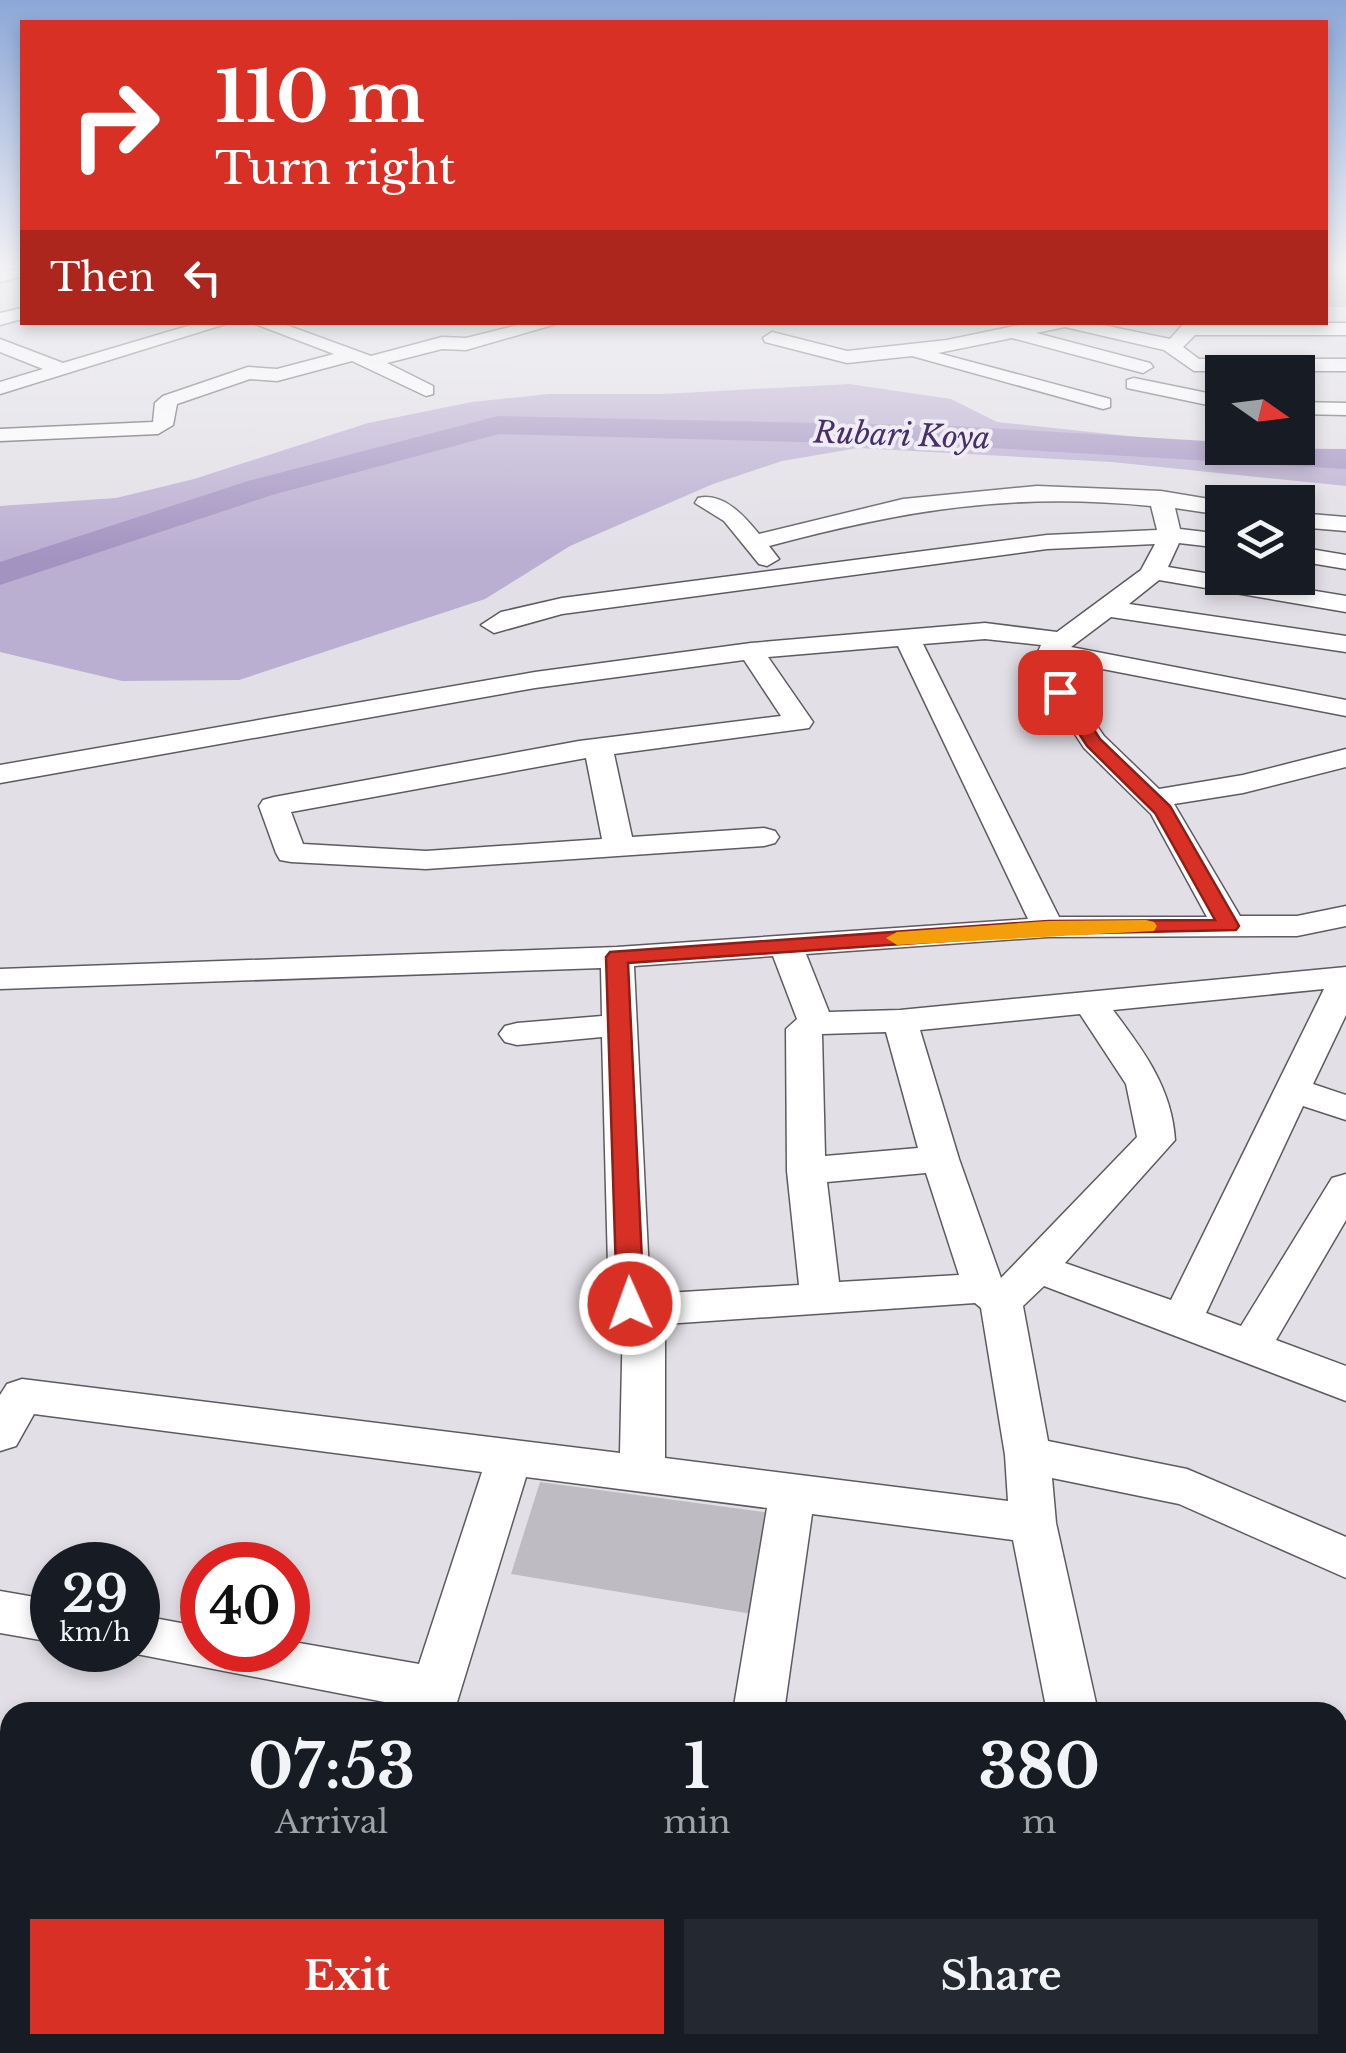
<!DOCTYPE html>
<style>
:root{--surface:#171b24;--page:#242831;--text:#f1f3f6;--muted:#9ea1a6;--accent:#d93025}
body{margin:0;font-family:"Libre Baskerville",serif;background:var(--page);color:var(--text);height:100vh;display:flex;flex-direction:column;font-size:38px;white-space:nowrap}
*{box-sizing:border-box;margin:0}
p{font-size:32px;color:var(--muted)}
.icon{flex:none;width:55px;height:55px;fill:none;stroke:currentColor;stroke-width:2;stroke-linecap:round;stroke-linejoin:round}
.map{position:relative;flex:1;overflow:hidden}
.drawer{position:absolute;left:0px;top:1702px;width:1348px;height:352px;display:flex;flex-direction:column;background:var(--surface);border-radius:30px 30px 0 0;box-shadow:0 5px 15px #0003}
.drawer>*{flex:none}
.top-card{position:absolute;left:20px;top:20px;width:1308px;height:305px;border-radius:0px;box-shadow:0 5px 15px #0003;background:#d93025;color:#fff;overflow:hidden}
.needle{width:65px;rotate:104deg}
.controls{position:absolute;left:1205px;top:355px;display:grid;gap:20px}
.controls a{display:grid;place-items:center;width:110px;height:110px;border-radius:0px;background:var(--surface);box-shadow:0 5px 15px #0003;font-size:50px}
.speed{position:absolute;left:30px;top:1542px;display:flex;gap:20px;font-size:50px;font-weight:700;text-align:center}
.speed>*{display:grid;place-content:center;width:130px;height:130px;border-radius:50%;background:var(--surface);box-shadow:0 5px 15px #0003;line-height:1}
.speed small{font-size:25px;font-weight:400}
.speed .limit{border:15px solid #d22;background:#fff;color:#111}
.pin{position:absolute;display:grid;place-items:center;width:85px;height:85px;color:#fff;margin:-42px;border-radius:20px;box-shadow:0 5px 15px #0006}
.me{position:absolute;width:110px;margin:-55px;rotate:358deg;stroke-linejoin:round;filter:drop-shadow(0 0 8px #0008)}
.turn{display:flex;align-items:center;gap:35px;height:210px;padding:0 30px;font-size:45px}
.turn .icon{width:130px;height:130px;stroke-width:2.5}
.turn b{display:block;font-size:70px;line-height:85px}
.then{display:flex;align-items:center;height:95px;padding:0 30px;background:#0003;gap:20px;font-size:38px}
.eta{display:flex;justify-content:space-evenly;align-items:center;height:170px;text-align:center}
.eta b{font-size:60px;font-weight:800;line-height:70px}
.cta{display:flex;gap:20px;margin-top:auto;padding:20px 30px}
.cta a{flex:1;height:115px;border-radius:0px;background:var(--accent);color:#fff;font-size:40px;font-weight:800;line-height:115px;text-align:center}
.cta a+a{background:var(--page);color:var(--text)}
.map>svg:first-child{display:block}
</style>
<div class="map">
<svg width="1346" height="2053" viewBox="0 0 1346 2053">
<rect width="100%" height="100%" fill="#e2e0e6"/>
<path fill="#baaed1" d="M 849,384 L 951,399 L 997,422 L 1346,459 L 1346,486 L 1112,462 L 858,448 L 782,461 L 713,484 L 570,546 L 485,599 L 239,680 L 122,681 L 0,652 L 0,506 L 116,498 L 194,479 L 368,423 L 472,402 L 549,394 L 663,394 Z"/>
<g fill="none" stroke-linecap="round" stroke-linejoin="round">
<path fill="#a393c1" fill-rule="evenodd" d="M 498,416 L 957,426 L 1222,442 L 1222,448 L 1346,449 L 1346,469 L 957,446 L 499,434 L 272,495 L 0,585 L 0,562 L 248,481 Z"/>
</g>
<path fill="#bebcc2" d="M 1325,269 L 1346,269 L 1346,307 L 1325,307 Z
M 540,1482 L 778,1514 L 764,1616 L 511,1574 Z"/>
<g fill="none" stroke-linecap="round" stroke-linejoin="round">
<g stroke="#5d5b61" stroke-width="3">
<path id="minor" d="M 22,269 L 22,276 L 0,282 L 0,272 Z
M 22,308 L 22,319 L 0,325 L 0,313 Z
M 201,322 L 232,322 L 0,394 L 0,382 L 43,369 L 0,352 L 0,339 L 63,363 Z
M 250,322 L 278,322 L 371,356 L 442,337 L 466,338 L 530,322 L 563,322 L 466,350 L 442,349 L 387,363 L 433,386 L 433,394 L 426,396 L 352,361 L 277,381 L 250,379 L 177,404 L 173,425 L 158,434 L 0,441 L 0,429 L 153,422 L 155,403 L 163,396 L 248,367 L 277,369 L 334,354 Z
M 1034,322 L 1088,322 L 1170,339 L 1185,322 L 1346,323 L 1346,335 L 1195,335 L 1183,347 L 1199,359 L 1346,359 L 1346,371 L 1194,371 L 1164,350 L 1065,327 L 1036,333 L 1150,363 L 1153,367 L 1143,373 L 1012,338 L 938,353 L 1110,399 L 1110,407 L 1103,409 L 912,356 L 847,363 L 765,342 L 763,338 L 772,332 L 847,351 L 947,340 Z
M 1134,378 L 1222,396 L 1222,408 L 1127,388 L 1127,380 Z
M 1298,402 L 1346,403 L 1346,415 L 1298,414 Z
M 1037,486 L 1161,491 L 1227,502 L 1222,502 L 1222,515 L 1175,508 L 1180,529 L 1222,534 L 1222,548 L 1179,543 L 1168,567 L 1346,596 L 1346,612 L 1159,580 L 1129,604 L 1346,636 L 1346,652 L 1111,617 L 1071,647 L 1346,700 L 1346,716 L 1061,661 L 1057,667 L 1104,736 L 1159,789 L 1243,775 L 1346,749 L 1346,767 L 1243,793 L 1174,804 L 1240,916 L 1297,916 L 1346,906 L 1346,926 L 1297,936 L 1048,937 L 806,954 L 829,1012 L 900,1010 L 1346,967 L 1346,1015 L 1313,1084 L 1346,1095 L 1346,1120 L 1303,1106 L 1206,1313 L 1241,1326 L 1332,1178 L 1346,1174 L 1346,1220 L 1276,1340 L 1346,1366 L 1346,1401 L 1044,1286 L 1023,1306 L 1048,1441 L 1187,1469 L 1346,1537 L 1346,1578 L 1179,1504 L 1052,1478 L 1056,1523 L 1098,1712 L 1047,1712 L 1013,1540 L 812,1514 L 784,1712 L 733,1712 L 767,1508 L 526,1477 L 454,1712 L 404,1712 L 405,1706 L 121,1651 L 138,1650 L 138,1615 L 202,1627 L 202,1650 L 288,1650 L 288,1641 L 419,1664 L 482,1472 L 34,1414 L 16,1446 L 0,1451 L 0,1395 L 7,1384 L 22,1379 L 620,1453 L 623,1318 L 615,1315 L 609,1304 L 602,1037 L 517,1045 L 505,1042 L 499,1034 L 505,1026 L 517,1023 L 602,1016 L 601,968 L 0,989 L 0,969 L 617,947 L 1028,919 L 898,646 L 768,657 L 813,722 L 809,728 L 614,754 L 632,837 L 764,828 L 775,831 L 779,837 L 775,843 L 764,846 L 426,869 L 291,862 L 280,860 L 276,853 L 259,806 L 263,800 L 274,797 L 579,741 L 781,716 L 744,660 L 535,688 L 0,783 L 0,765 L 535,672 L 751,643 L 985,623 L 1057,632 L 1141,570 L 1155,544 L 1047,549 L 562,614 L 494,633 L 481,625 L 501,612 L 562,598 L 1047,535 L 1157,530 L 1151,506 C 1011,492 904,510 769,546 L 779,559 L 767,566 L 759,564 L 724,521 L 695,503 L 698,498 C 724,492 745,517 759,534 L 903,499 ZM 985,639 L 1041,645 L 1031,667 L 1084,748 L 1151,814 L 1207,917 L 1059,917 L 923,644 ZM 586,758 L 602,839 L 426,851 L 303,844 L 291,812 ZM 773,956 L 797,1019 L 786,1029 L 787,1171 L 799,1285 L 650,1294 L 634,966 ZM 1324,989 L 1171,1300 L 1065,1263 L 1175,1140 C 1172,1088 1143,1050 1113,1010 ZM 1080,1014 L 1126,1084 L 1137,1137 L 1001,1278 L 959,1159 L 920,1030 ZM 886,1032 L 918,1148 L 825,1156 L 822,1034 ZM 926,1173 L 959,1275 L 839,1282 L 827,1182 ZM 975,1303 L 981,1308 L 1005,1455 L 1008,1501 L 665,1458 L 665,1324 Z
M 1298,513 L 1346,517 L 1346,531 L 1298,527 Z
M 1298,547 L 1346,555 L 1346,569 L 1298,561 Z
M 0,1591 L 52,1600 L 52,1642 L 0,1633 Z
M 0,1928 L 10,1930 L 10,1986 L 0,1984 Z
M 296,2045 L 354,2045 L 353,2053 L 293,2053 Z
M 678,2045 L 736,2045 L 735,2053 L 675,2053 Z
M 1096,2045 L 1154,2045 L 1156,2053 L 1096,2053 Z"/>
</g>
<use href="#minor" fill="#fff" fill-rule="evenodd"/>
</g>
<linearGradient id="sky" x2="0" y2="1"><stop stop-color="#8ca7d8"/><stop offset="0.48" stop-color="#f2f1f4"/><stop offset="1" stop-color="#f2f1f4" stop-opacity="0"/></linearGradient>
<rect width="1346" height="556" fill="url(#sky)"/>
<path fill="#d93025" stroke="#8d1f18" stroke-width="2.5" d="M 1060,687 L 1067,688 L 1100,739 L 1170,806 L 1239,926 L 1236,930 L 1048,934 L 628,963 L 644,1304 L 640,1311 L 621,1311 L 617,1304 L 606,957 L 610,952 L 1048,921 L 1215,920 L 1155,813 L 1087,746 L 1052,692 Z"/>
<path fill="#f59e0b" d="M 1146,920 L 1154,922 L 1157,926 L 1154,931 L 897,945 L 886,938 L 897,932 L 1048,921 Z"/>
<g text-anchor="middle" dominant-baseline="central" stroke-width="8" stroke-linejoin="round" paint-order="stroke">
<g font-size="30" font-style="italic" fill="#472f68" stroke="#efedf3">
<text transform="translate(902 435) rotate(2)">Rubari Koya</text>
</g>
</g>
</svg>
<div class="controls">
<a><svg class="needle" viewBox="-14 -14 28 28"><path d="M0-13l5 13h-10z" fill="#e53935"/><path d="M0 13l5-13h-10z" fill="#9ea1a6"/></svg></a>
<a><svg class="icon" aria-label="layers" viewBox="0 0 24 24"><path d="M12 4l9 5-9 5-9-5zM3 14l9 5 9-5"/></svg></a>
</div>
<div class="speed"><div>29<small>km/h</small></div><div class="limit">40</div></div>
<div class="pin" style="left:1060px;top:692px;background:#d93025"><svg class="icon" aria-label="arrive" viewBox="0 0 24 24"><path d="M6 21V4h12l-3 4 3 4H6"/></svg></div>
<svg class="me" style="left:630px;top:1304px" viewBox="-20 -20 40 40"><circle r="17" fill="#d93025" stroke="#fff" stroke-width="3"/><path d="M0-11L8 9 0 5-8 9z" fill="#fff"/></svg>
<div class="top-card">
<div class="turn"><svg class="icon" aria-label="right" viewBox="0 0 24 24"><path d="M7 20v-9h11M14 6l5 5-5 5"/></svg><div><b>110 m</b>Turn right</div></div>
<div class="then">Then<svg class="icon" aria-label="left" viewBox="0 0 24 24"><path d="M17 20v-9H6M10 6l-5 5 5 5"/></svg></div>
</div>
<section class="drawer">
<div class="eta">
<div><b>07:53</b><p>Arrival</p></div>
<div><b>1</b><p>min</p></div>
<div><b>380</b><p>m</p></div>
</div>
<div class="cta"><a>Exit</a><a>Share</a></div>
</section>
</div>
